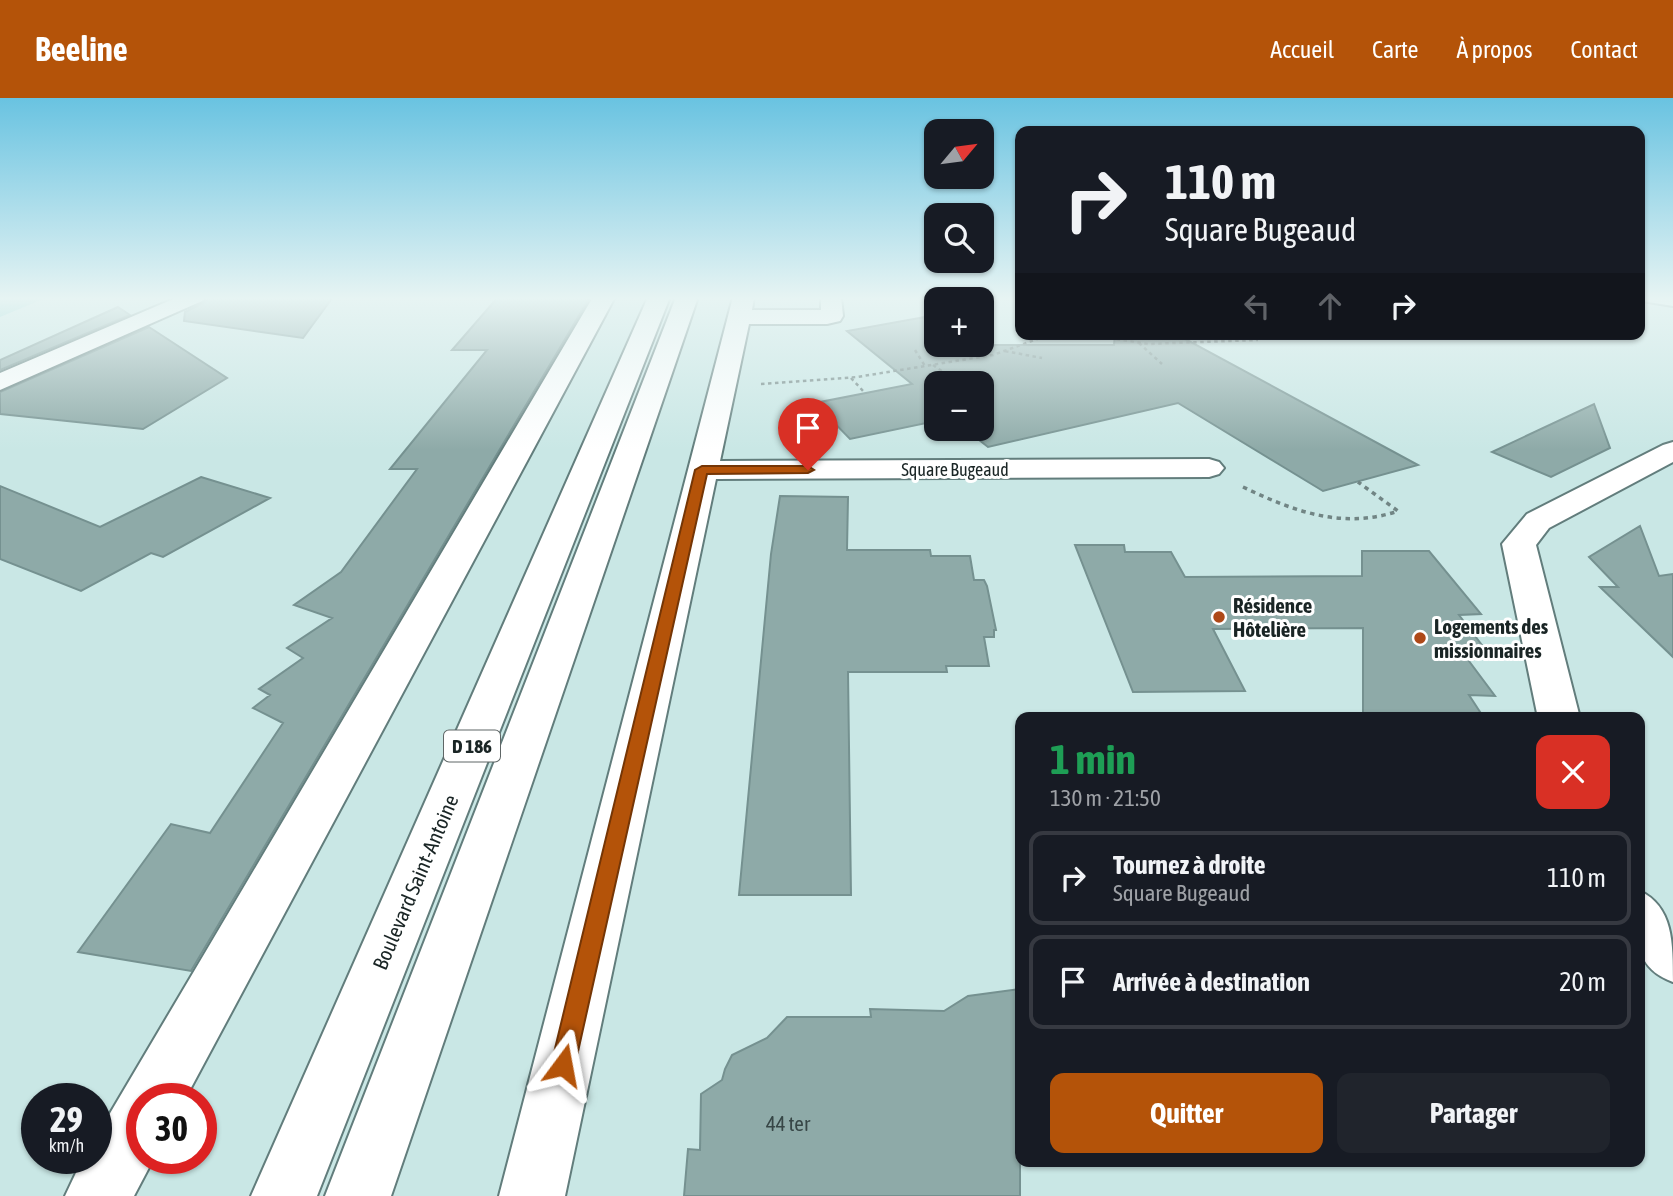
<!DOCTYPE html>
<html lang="fr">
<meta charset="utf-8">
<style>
:root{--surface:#171b24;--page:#20242c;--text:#f1f3f6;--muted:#9ea1a6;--line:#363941;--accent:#b45309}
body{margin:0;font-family:"Asap Condensed",sans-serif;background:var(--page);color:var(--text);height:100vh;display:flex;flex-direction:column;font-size:26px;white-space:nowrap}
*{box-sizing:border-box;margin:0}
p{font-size:23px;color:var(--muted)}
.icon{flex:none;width:38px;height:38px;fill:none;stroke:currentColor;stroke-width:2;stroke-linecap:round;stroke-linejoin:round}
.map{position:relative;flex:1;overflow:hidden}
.panel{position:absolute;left:1015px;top:614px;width:630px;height:455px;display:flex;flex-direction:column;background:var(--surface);border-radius:14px;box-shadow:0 2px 5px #0004}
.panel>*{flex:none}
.hud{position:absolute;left:1015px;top:28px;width:630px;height:214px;border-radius:14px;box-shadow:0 2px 5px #0004;background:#171b24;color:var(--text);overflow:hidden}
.needle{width:46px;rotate:61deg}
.buttons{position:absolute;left:924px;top:21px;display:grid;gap:14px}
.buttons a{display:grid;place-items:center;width:70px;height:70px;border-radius:14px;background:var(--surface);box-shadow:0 2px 5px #0004;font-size:35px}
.speed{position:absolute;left:21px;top:985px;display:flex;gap:14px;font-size:35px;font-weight:700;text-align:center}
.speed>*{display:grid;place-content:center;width:91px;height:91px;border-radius:50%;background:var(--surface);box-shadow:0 2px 5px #0004;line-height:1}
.speed small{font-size:18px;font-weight:400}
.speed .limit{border:10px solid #d22;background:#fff;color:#111}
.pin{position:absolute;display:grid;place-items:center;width:60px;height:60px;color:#fff;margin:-72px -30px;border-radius:50% 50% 50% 0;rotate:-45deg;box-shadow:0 0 7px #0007}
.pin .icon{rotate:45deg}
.me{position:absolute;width:77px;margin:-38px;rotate:13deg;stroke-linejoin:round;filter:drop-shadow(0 0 5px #0008)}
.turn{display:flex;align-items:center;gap:24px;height:147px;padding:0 35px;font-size:32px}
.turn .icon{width:91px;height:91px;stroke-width:2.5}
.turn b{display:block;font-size:49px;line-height:60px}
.lanes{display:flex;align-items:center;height:66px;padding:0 35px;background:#0003;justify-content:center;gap:35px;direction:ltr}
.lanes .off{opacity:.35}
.round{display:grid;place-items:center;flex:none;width:74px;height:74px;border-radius:14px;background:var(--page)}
.head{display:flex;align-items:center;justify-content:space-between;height:119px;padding:0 35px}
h1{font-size:42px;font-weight:700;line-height:52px;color:#1e9e55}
.cta{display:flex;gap:14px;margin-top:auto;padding:14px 35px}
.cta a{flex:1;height:80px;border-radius:14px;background:var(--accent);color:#fff;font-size:28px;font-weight:700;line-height:80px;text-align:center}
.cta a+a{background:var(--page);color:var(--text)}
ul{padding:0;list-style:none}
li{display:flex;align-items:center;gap:21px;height:94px;margin:0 14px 10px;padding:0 21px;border:4px solid var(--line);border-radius:14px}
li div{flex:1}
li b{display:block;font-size:26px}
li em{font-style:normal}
header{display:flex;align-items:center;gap:42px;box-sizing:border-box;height:98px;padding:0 35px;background:var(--accent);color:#fff}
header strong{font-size:33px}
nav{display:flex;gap:38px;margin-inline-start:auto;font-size:24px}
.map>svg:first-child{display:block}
</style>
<header>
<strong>Beeline</strong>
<nav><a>Accueil</a><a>Carte</a><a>À propos</a><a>Contact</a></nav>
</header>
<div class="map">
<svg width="1673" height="1098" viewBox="0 0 1673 1098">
<rect width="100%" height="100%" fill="#c9e7e5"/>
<path fill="#81d1ce" d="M 0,199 L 48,199 L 0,219 Z"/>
<path fill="#8eaaa8" stroke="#759190" stroke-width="2" d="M 209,199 L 333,199 L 303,240 L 184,223 L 185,214 L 203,205 Z
M 498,199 L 590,199 L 191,873 L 78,854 L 171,726 L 210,735 L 283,625 L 253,610 L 270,597 L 259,591 L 303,560 L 287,550 L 332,520 L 294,507 L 341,474 L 417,371 L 390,371 L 487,252 L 452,252 Z
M 118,209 L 130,217 L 0,272 L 0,262 Z
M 936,217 L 936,247 L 1114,247 L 1115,236 L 1176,236 L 1418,367 L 1323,393 L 1178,305 L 988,349 L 965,331 L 982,331 L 982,285 L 936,285 L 936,323 L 850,341 L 815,305 L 912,286 L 847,233 Z
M 149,229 L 227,280 L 143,331 L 0,316 L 0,294 Z
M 1594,306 L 1610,350 L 1551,379 L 1492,354 Z
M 201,379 L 270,400 L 163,459 L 151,455 L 81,493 L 0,461 L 0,388 L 100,429 Z
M 780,398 L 848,399 L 847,452 L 930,452 L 931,458 L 970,458 L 974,482 L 984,482 L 987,488 L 996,532 L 994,532 L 994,539 L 984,539 L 989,568 L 946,568 L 947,574 L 848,574 L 851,797 L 739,797 L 771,456 Z
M 1640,428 L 1659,478 L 1673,476 L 1673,559 L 1600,489 L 1618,489 L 1589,459 Z
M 1075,447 L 1124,447 L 1125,454 L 1171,454 L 1185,479 L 1362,478 L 1362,453 L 1429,453 L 1481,516 L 1459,517 L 1488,555 L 1463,555 L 1495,598 L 1469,597 L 1484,620 L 1363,620 L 1363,530 L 1213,531 L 1245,593 L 1133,594 Z
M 1020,891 L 1020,1098 L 684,1098 L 688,1051 L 700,1052 L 701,996 L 722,982 L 725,971 L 732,957 L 767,940 L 787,919 L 871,919 L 870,911 L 944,913 L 968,898 Z"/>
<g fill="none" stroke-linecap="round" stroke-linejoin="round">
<g stroke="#627d7c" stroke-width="4">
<path id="minor" d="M 178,199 L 206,199 L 202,203 L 0,292 L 0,275 Z
M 593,199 L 615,199 L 185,1001 L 142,1001 L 142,1060 L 154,1060 L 134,1098 L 65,1098 L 83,1060 L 96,1060 L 96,1039 Z
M 733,199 L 754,199 L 752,212 L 821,212 L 821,199 L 841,199 L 843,218 L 840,223 L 827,226 L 749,226 L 720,363 L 1209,361 L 1219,364 L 1224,370 L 1219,376 L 1209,379 L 716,381 L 565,1098 L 499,1098 Z
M 1640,199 L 1673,199 L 1673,208 L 1642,203 Z
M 1673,344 L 1673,364 L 1549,430 L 1536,447 L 1580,620 L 1538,620 L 1502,446 L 1527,416 L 1663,347 Z
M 1640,793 C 1673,809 1673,844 1673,884 C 1629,868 1638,833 1640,793 Z"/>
</g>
<g stroke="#627d7c" stroke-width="4">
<path id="major" d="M 648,199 L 670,199 L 317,1098 L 251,1098 Z
M 676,199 L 698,199 L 391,1098 L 325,1098 Z"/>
</g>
<path stroke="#718584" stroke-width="2.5" stroke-dasharray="3.5 3.5" stroke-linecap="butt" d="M 1082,236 L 1148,246 L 1258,242
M 1139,245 L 1162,266
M 915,252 L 925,268
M 1005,253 L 1042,260
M 933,267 L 959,285
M 851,280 L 865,295
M 761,286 L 857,279 L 993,257 L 1043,239 L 1074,236
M 982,301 L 985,303"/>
<path stroke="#718584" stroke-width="3.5" stroke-dasharray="4.5 4.5" stroke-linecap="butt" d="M 1243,389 C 1293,413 1343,432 1398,413 L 1358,384"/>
<use href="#minor" fill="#fff" fill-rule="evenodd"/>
<use href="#major" fill="#fff" fill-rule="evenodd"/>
</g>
<linearGradient id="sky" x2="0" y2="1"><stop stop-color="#69c3e1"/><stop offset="0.57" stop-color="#e7f4f3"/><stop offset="1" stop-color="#e7f4f3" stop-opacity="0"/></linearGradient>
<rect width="1673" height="352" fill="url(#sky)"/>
<path fill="#b45309" stroke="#753606" stroke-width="2" d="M 702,368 L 808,368 L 814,372 L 808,375 L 707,376 L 575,967 L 571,976 L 563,979 L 554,976 L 551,967 L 695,372 Z"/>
<g fill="#ae4918" stroke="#fff" stroke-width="2.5">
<circle cx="1219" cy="519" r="7"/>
<circle cx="1420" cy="540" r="7"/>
</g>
<g text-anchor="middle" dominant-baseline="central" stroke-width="6" stroke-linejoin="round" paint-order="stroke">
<g font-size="18" fill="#1a2525" stroke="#fff">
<text x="955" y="371">Square Bugeaud</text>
</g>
<rect fill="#fff" stroke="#5f6666" stroke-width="2" x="444" y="632.5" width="56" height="31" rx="5"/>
<g font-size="19" font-weight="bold" fill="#1a2525">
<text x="472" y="648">D 186</text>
</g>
<g font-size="21" font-weight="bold" fill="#1a2525" stroke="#fff" text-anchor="start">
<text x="1233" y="507">Résidence<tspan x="1233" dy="24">Hôtelière</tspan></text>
<text x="1434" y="528">Logements des<tspan x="1434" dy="24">missionnaires</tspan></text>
</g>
<g font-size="21" fill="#1a2525" stroke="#fff">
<text transform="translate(415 784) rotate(-67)">Boulevard Saint-Antoine</text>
</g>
<g font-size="21" fill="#374646">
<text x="788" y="1025">44 ter</text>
</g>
</g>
</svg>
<div class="buttons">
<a><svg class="needle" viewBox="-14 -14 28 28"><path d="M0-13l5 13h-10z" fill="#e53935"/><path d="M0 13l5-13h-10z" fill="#9ea1a6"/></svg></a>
<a><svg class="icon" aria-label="search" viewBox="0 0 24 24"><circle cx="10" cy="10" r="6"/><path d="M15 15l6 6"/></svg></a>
<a>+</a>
<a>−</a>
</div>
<div class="speed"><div>29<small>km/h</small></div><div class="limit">30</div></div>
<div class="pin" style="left:808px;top:372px;background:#d93025"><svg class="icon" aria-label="arrive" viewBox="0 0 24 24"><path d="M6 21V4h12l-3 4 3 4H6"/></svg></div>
<svg class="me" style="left:563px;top:967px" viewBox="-20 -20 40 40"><path d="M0-17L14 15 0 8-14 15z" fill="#b45309" stroke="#fff" stroke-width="4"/></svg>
<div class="hud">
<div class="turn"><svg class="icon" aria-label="right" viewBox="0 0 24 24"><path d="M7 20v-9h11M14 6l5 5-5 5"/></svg><div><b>110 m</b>Square Bugeaud</div></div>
<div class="lanes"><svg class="icon off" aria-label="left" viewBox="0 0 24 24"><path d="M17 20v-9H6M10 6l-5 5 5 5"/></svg><svg class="icon off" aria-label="ahead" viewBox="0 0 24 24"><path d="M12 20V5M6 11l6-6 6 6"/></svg><svg class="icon" aria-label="right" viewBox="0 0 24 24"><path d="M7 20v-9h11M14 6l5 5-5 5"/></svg></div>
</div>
<section class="panel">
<div class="head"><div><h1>1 min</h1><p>130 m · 21:50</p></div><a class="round" style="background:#d93025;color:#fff"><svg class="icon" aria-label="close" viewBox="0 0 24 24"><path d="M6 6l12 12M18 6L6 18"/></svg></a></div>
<ul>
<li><svg class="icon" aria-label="right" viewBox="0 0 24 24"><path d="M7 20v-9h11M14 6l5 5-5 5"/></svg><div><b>Tournez à droite</b><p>Square Bugeaud</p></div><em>110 m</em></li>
<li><svg class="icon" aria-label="arrive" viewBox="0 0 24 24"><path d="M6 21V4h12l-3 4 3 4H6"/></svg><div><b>Arrivée à destination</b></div><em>20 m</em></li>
</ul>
<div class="cta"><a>Quitter</a><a>Partager</a></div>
</section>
</div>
